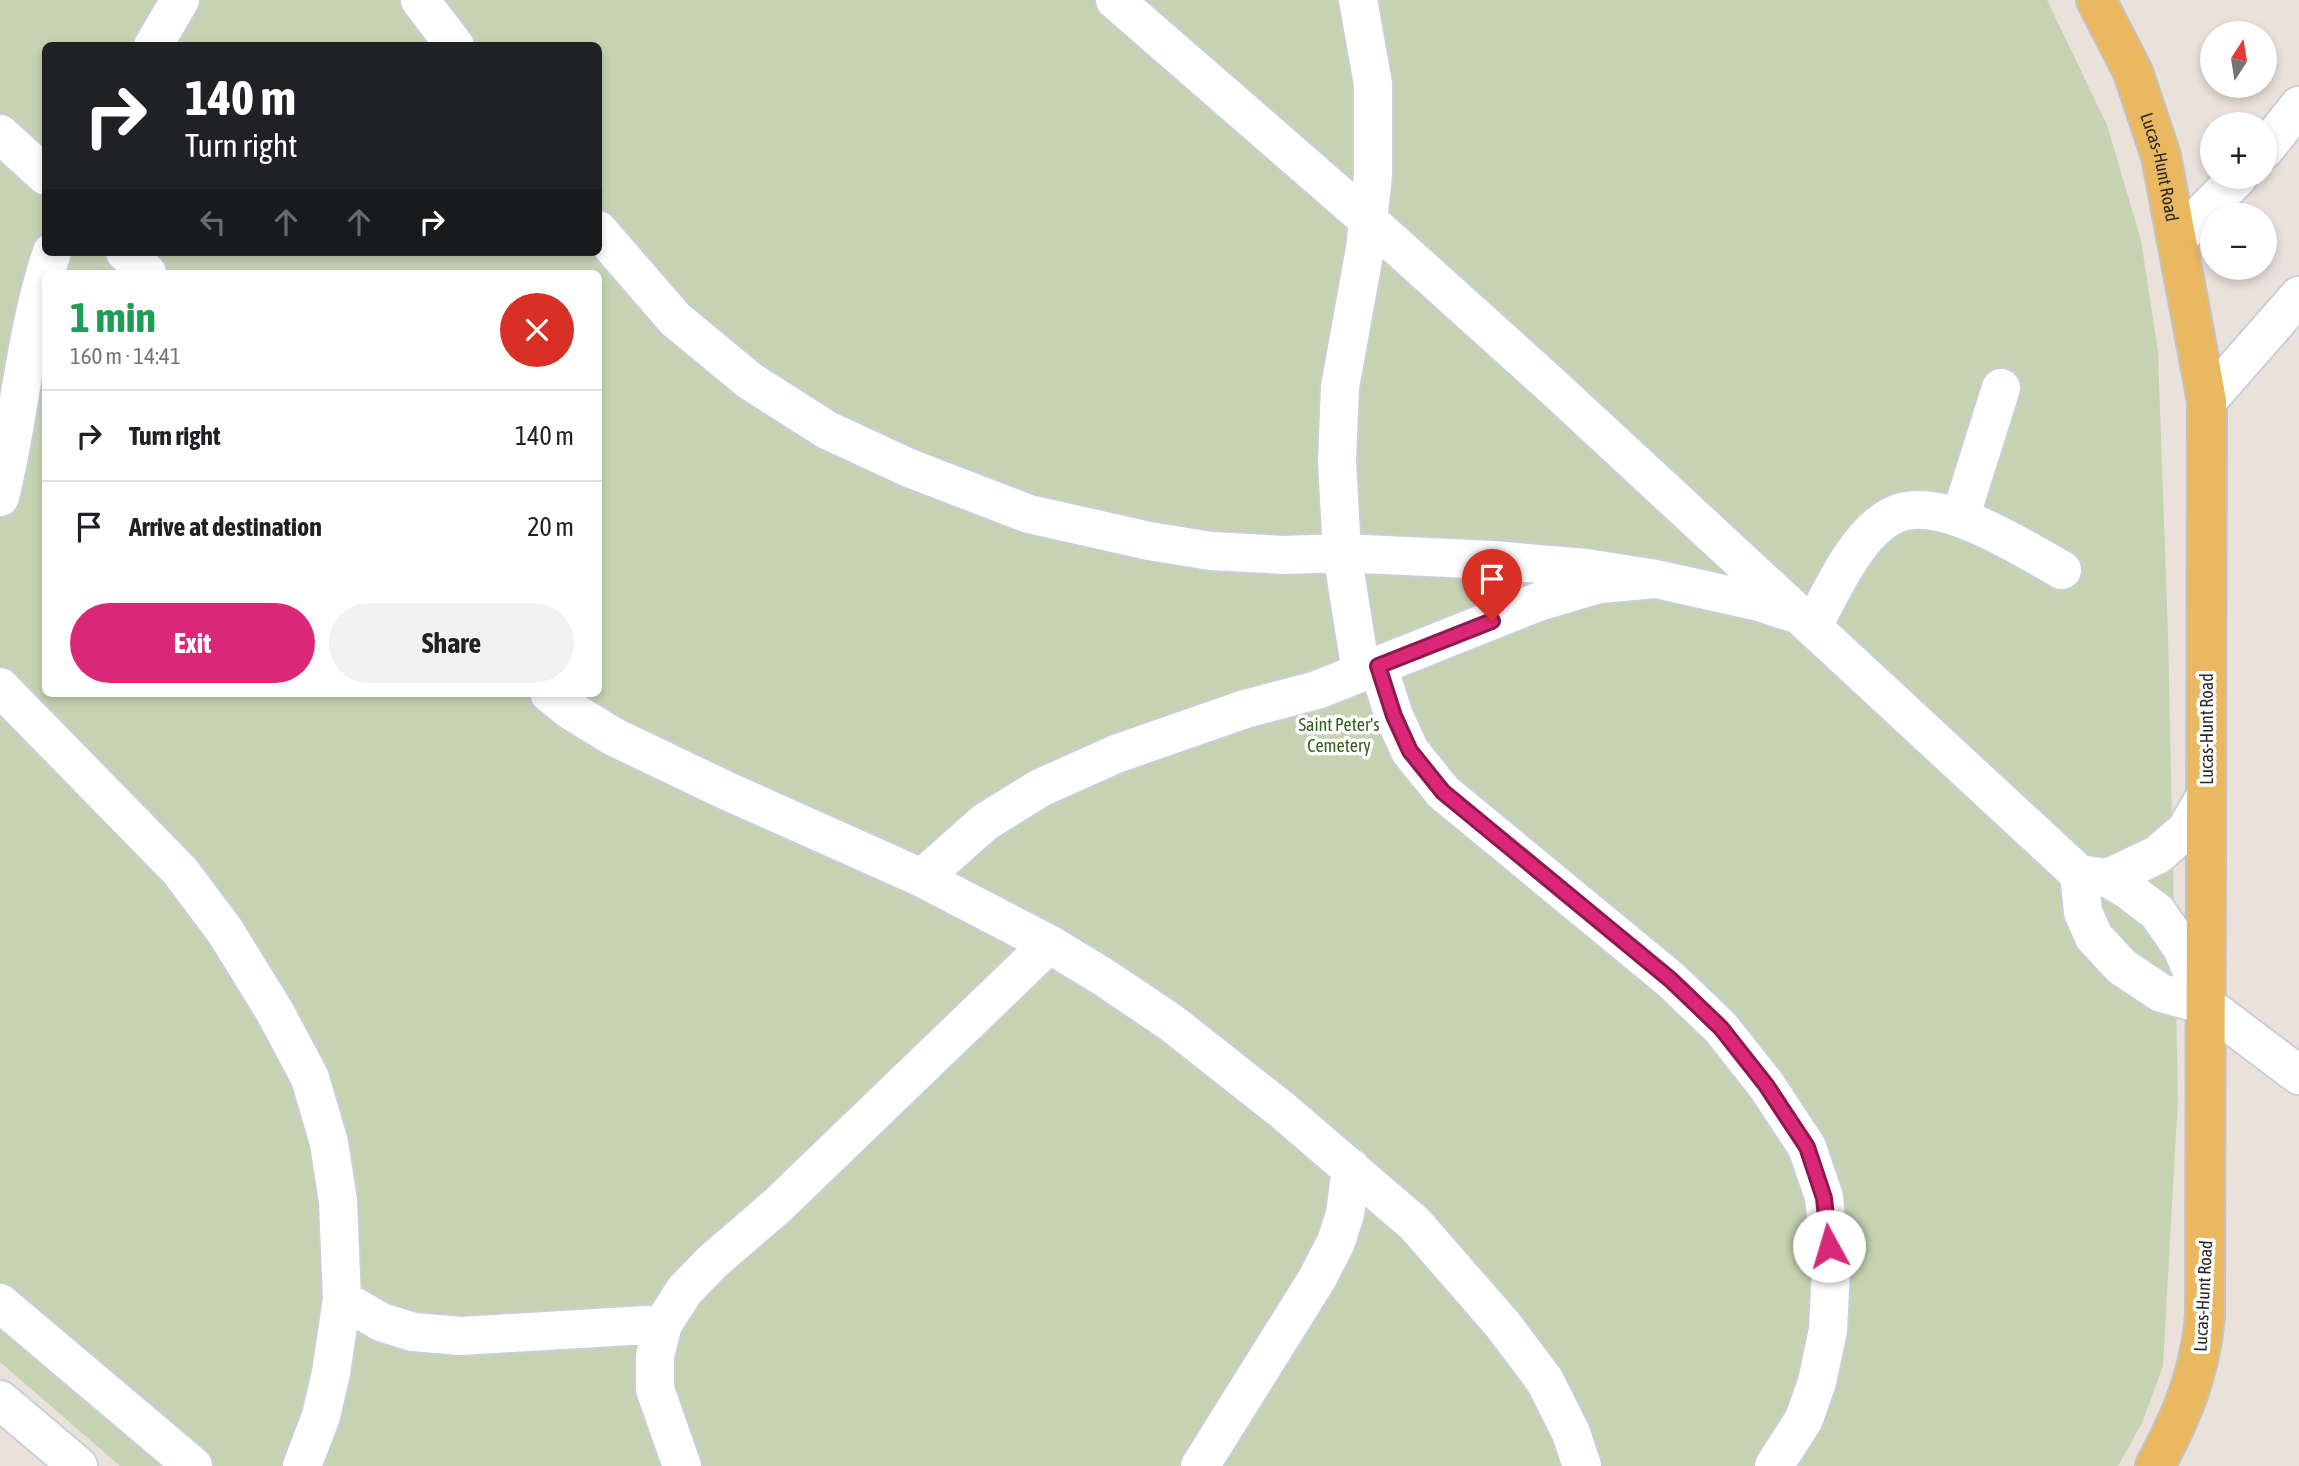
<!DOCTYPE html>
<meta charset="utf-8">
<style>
:root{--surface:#fff;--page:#f2f2f2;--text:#202124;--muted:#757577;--line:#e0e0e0;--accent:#db2777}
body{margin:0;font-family:"Asap Condensed",sans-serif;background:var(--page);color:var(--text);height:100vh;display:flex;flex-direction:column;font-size:26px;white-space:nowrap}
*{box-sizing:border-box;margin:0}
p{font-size:23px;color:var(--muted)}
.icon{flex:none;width:38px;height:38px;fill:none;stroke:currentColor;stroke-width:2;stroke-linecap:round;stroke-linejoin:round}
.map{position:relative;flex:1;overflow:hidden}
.panel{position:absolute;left:42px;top:270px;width:560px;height:427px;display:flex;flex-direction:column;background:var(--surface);border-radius:10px;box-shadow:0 4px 10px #0003}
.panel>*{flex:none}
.guide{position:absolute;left:42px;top:42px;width:560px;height:214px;border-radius:10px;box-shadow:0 4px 10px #0003;background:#202124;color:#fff;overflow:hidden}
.needle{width:46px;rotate:12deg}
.buttons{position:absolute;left:2200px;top:21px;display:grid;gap:14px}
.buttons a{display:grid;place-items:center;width:77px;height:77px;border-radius:50%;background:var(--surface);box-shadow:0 4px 10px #0003;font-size:35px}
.pin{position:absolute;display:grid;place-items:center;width:60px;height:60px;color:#fff;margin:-72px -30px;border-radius:50% 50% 50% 0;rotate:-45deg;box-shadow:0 0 7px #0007}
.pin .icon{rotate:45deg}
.me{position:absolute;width:77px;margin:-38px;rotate:354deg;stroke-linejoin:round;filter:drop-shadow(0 0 5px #0008)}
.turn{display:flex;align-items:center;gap:24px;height:147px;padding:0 28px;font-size:32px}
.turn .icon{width:91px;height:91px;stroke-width:2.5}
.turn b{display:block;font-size:49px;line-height:60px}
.lanes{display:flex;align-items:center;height:66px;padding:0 28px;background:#0003;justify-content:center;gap:35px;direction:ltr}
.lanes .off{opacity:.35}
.round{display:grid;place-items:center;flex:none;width:74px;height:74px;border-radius:37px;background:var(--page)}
.head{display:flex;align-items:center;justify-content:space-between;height:119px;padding:0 28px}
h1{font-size:42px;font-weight:700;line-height:52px;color:#1e9e55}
.button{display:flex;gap:14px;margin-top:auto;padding:14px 28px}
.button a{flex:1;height:80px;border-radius:42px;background:var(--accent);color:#fff;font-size:28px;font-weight:700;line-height:80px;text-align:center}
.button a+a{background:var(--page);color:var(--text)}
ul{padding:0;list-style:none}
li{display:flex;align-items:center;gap:21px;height:91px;padding:0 28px;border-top:2px solid var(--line)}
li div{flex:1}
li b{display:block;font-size:26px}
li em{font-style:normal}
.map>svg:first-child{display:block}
</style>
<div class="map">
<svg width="2299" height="1466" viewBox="0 0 2299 1466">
<rect width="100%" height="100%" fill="#eae1db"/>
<path fill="#c6d3b3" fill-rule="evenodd" d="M 0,0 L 2047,0 L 2107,125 L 2141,240 L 2158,352 L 2168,634 L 2178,1098 L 2163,1366 L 2142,1423 L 2118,1466 L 120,1466 L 0,1362 ZM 46,46 L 598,46 L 598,252 L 46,252 ZM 46,273 L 598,273 L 598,693 L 46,693 Z"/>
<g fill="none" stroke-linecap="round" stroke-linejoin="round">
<g stroke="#c9ceda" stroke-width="42">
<path id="minor" d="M 420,0 L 455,46
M 1115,0 L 1368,220 L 1550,384 L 2079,874 L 2108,878 L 2128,890 L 2157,912 L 2182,948 L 2206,1005
M 1358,0 L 1373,84 L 1373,175 L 1365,249 L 1340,387 L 1337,461 L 1342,553 L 1361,672
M 153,46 L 180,0
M 0,134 L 46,176
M 2264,150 L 2299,106
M 598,230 L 675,319 L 750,381 L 827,430 L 909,468 L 1029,514 L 1149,541 L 1211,551 L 1285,555 L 1342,553 L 1492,560 L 1586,568 L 1656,579
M 2177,239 L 2238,177
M 125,252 L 147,273
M 2207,401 L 2299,296
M 0,497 C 20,416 25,331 52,252
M 1960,518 L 2001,388
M 1813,626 C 1831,592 1858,531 1894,515 C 1939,493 2022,548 2062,570
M 1378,666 L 1394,716 L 1410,751 L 1443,792 L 1671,980 L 1721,1028 L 1766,1085 L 1807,1147 L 1824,1197 L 1831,1270 L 1828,1330 L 1817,1382 L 1804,1419 L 1774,1466
M 0,687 L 180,871 L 225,931 L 275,1012 L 310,1078 L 329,1143 L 338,1201 L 342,1299 L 331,1373 L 321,1416 L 302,1466
M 549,693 L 570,710 L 614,737 L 725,790 L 922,878 L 1049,944 L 1105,978 L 1173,1024 L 1282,1110 L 1415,1224 L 1503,1325 L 1545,1381 L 1571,1433 L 1582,1466
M 2079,874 L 2083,912 L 2094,937 L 2122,967 L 2161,993 L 2206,1005 L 2299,1075
M 922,878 L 985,822 L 1040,788 L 1116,754 L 1245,709 L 1317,690 L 1538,602 L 1599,584 L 1656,579 L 1759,602 L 1793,613
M 2108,878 L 2157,855 L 2186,830 L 2206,796
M 342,1299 L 381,1322 L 413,1332 L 461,1336 L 663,1324
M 0,1303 L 193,1466
M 0,1400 L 78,1466
M 682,1466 L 655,1389 L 655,1356 L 663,1324 L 684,1291 L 712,1262 L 777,1206 L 1049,944
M 1200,1466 L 1317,1279 L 1336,1242 L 1345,1214 L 1351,1168"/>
</g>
<g stroke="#c3c3c3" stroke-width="42">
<g id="major">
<path id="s1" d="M 2096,0 L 2133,72 L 2161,156 L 2207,401 L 2205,1316 C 2200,1373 2182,1416 2155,1466"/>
</g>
</g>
<use href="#minor" stroke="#fff" stroke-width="38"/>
<use href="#major" stroke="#e9b861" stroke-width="38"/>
</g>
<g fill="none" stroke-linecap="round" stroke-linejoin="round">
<g stroke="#8e194d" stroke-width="18">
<path id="route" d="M 1492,621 L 1378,666 L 1394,716 L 1410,751 L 1443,792 L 1671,980 L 1721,1028 L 1766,1085 L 1807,1147 L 1824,1198 L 1829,1246"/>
</g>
<use href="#route" stroke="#db2777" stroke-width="12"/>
</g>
<g text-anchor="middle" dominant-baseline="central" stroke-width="7" stroke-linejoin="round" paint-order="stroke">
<g font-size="18" fill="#282828" stroke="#fff">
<text stroke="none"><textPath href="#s1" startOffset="180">Lucas-Hunt Road</textPath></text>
<text transform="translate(2206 729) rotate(-90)">Lucas-Hunt Road</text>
<text transform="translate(2203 1296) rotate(-87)">Lucas-Hunt Road</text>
</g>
<g font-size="18" fill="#33611d" stroke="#fff">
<text x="1339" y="724">Saint Peter's<tspan x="1339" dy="21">Cemetery</tspan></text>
</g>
</g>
</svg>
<div class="buttons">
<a><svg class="needle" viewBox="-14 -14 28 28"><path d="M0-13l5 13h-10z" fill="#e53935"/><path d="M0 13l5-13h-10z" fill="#757577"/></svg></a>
<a>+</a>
<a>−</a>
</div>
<div class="pin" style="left:1492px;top:621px;background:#d93025"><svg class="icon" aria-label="arrive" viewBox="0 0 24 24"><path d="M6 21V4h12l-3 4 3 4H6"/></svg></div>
<svg class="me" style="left:1829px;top:1246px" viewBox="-20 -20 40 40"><circle r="19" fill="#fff"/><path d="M0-13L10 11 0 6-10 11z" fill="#db2777"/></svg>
<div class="guide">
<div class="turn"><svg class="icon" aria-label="right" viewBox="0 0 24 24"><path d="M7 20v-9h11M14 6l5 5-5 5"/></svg><div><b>140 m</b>Turn right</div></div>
<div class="lanes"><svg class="icon off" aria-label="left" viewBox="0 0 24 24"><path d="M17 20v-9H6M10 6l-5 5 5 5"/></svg><svg class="icon off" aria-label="ahead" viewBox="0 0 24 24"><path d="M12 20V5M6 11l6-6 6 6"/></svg><svg class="icon off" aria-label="ahead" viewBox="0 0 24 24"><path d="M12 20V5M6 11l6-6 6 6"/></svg><svg class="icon" aria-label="right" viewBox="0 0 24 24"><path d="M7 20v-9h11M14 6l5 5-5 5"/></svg></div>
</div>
<section class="panel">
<div class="head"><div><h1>1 min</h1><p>160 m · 14:41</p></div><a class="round" style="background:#d93025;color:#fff"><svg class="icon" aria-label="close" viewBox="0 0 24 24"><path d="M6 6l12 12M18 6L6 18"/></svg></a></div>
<ul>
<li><svg class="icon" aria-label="right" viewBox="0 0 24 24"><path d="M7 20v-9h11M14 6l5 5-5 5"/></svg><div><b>Turn right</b></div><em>140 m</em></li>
<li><svg class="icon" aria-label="arrive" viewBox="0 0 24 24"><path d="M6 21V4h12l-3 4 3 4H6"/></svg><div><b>Arrive at destination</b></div><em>20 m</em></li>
</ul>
<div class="button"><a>Exit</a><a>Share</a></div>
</section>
</div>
